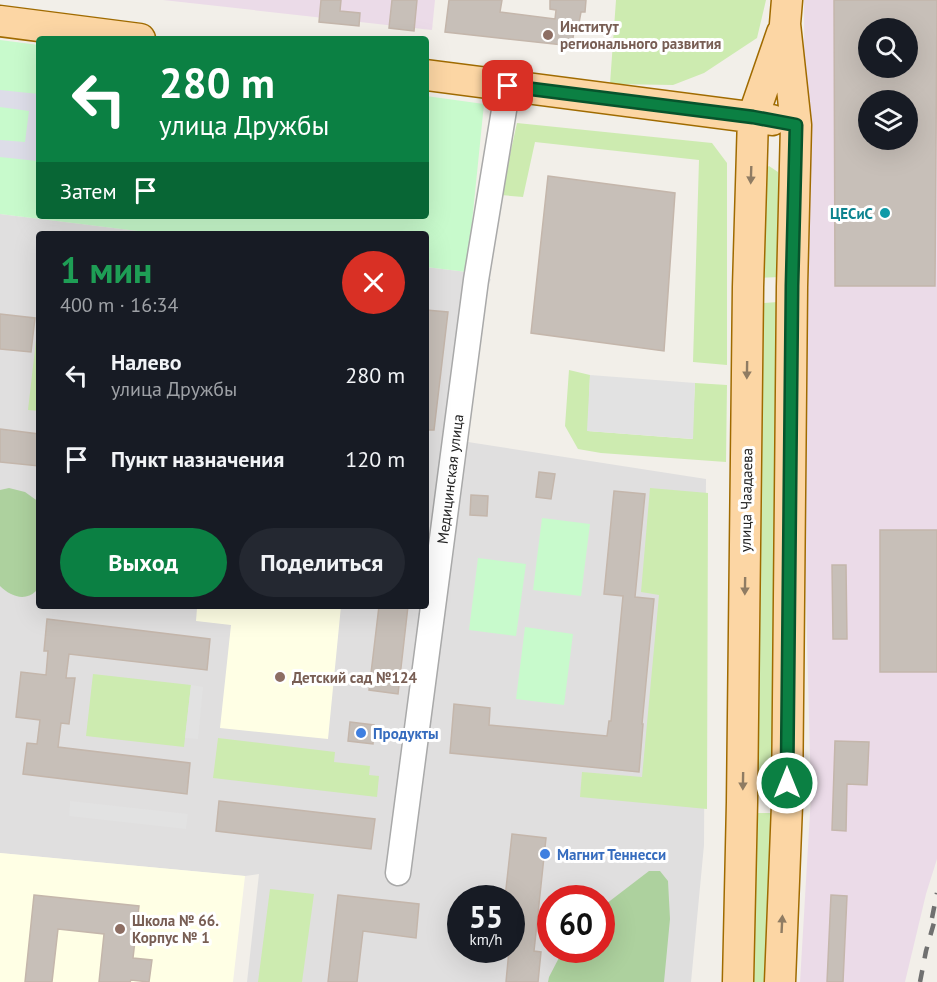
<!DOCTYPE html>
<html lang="ru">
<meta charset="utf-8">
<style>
:root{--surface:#171b24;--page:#242831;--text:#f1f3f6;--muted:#9ea1a6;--accent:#0b8043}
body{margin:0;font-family:"PT Sans",sans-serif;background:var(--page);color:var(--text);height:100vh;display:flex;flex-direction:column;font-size:22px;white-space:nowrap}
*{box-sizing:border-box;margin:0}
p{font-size:20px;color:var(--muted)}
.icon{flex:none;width:33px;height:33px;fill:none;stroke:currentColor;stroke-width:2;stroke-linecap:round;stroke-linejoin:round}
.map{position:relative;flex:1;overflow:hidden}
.drawer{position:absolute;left:36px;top:231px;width:393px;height:378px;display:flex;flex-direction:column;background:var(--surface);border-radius:6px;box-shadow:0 6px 24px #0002}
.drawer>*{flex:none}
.guide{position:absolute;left:36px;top:36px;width:393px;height:183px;border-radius:6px;box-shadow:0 6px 24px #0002;background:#0b8043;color:#fff;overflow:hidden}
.tools{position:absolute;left:858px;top:18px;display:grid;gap:12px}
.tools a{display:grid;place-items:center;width:60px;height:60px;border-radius:50%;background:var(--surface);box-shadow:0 6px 24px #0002;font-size:30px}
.speed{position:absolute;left:447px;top:885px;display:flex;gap:12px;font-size:30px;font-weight:700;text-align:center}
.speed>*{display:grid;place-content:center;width:78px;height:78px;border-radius:50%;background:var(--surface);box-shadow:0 6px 24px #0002;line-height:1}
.speed small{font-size:15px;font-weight:400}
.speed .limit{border:9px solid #d22;background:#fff;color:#111}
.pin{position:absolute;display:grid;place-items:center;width:51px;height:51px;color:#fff;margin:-26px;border-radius:12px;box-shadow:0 3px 9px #0006}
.me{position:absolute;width:66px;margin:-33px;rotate:0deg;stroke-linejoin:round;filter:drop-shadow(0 0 4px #0008)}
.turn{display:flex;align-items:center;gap:21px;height:126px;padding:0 24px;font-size:27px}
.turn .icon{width:78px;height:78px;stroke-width:2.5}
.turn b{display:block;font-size:42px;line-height:51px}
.then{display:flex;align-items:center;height:57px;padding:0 24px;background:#0003;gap:12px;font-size:22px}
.round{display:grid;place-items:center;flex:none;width:63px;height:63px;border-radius:32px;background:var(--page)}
.head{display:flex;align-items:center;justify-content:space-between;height:102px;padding:0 24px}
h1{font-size:36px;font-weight:700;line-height:45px;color:#1e9e55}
.button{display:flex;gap:12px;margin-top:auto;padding:12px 24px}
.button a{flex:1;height:69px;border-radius:36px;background:var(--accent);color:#fff;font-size:24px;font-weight:700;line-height:69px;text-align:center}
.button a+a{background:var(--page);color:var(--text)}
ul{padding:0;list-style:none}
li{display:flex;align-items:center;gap:18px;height:84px;padding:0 24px}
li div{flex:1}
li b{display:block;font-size:22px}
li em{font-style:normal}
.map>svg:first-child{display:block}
</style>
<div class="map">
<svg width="937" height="982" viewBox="0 0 937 982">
<rect width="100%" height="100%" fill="#f2efe9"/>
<path fill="#e0dfdf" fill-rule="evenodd" d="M 0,214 L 162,234 L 39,234 L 39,606 L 426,606 L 426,267 L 467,272 L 491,279 L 481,305 L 468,442 L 706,479 L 704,845 L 691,982 L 247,982 L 259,874 L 245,876 L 0,853 ZM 460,898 L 512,898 L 512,950 L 460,950 ZM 550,898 L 602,898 L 602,950 L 550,950 Z"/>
<path fill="#ebdbe8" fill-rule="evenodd" d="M 163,0 L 435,0 L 432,30 Z
M 804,0 L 937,0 L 937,859 L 926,894 L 905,982 L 800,982 L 811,796 L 805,560 ZM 868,28 L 908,28 L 908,68 L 868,68 ZM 868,100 L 908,100 L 908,140 L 868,140 Z"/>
<path fill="#ffffe5" d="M 183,606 L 341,606 L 328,739 L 220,728 L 231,625 L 196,621 L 197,608 Z
M 0,853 L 245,876 L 233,982 L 0,982 Z"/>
<path fill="#cdebb0" d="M 616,0 L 766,0 L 757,38 L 704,73 L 673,85 L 610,84 Z
M 517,123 L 712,143 L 727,163 L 727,365 L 693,362 L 699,160 L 535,142 L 523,197 L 501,195 Z
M 769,166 L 778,172 L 780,277 L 759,278 L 761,172 Z
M 778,302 L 774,794 L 756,793 L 764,303 Z
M 39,314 L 39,411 L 28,410 Z
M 569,370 L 590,375 L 588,431 L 692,439 L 695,383 L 727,385 L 726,462 L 601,453 L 578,449 L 565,426 Z
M 650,488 L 708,493 L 707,809 L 580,797 L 582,772 L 642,777 L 659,595 L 641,592 Z
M 93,674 L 191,685 L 184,747 L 86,736 Z
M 218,738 L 335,752 L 334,762 L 370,766 L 369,775 L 379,776 L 377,797 L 213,778 Z
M 754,813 L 771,813 L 765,982 L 751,982 Z
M 270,889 L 314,894 L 302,982 L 258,982 Z"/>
<path fill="#add19e" d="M 9,488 L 25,492 L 39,502 L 39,560 L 36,591 C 25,602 10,596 0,586 L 0,490 Z
M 649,871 L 660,871 L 668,881 L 670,919 L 664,982 L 548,982 L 549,977 L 563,950 L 602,950 L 602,907 Z"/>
<path fill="#c8facc" d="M 0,40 L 39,45 L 39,216 L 426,216 L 426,96 L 484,104 L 467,272 L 426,267 L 426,234 L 162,234 L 0,214 Z
M 542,518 L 590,524 L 581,596 L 533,590 Z
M 478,558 L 526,564 L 516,636 L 469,630 Z
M 525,627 L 573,634 L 564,705 L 516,699 Z"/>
<path fill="#e2e2e2" d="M 590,375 L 695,383 L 693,439 L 587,431 Z
M 191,685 L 203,687 L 198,739 L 185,738 Z
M 70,801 L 188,814 L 186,829 L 69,816 Z"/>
<path fill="#dddde8" d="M 0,90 L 39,94 L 39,144 L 37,161 L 0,157 L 0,140 L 25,142 L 29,111 L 0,107 Z"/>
<path fill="#c7bfb8" stroke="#c4b6ab" stroke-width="1.5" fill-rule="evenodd" d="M 321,0 L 341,0 L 340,11 L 360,13 L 359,26 L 319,22 Z
M 392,0 L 417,0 L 414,31 L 389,28 Z
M 449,0 L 502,0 L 500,12 L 555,19 L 556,10 L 550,9 L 550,0 L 586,0 L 585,12 L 581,12 L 579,23 L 575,23 L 572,46 L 445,32 Z
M 834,0 L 937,0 L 935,286 L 835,286 ZM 868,28 L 908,28 L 908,68 L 868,68 ZM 868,100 L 908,100 L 908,140 L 868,140 Z
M 548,176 L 675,193 L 664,351 L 531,333 Z
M 426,310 L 448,312 L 434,430 L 426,430 Z
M 0,314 L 35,318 L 31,352 L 0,349 Z
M 0,429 L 39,434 L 39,466 L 0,462 Z
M 539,472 L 555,474 L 551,499 L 536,497 Z
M 614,491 L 645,494 L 635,597 L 654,599 L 642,724 L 643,724 L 639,772 L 450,753 L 454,704 L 490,708 L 489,725 L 607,736 L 609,721 L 611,721 L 623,596 L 604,594 Z
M 471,495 L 488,496 L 487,516 L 470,515 Z
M 880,530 L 937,530 L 937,672 L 880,672 Z
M 832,565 L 846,565 L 847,639 L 833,639 Z
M 379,606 L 408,606 L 398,694 L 369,690 Z
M 47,619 L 210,639 L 207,670 L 69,654 L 66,678 L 75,678 L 69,724 L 61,723 L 58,747 L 190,763 L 187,794 L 23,774 L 27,743 L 37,744 L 40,720 L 16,717 L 21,672 L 46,675 L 48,651 L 44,651 Z
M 350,722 L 374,725 L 373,744 L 348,741 Z
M 835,741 L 869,742 L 867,785 L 847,784 L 846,831 L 832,830 Z
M 219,801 L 375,819 L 371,849 L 216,831 Z
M 512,834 L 546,838 L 534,951 L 541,952 L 538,982 L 506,982 L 509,950 L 512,950 L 512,898 L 505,898 Z
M 34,895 L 139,906 L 133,958 L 152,960 L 149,982 L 131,980 L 130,982 L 99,982 L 104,934 L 58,929 L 52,982 L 25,982 Z
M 338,895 L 419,904 L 416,938 L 363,931 L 357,982 L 328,982 Z
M 831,895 L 847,896 L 843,982 L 827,982 Z"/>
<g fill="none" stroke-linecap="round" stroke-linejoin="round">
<g stroke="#a9a9a9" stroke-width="27">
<path id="minor" d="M 398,873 L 476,280 L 508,86"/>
</g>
<g stroke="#a06b00" stroke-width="33">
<path id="major" d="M 0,21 L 140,39
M 426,75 L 772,120
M 738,982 L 742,802 L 748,287 L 753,117 L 782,33
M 780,982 L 787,805 L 792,287 L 796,125 L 785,24 L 787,0"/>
</g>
<use href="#minor" stroke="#fff" stroke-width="24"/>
<use href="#major" stroke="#fcd6a4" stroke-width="30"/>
<path stroke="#707070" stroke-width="4.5" stroke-dasharray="12 12" stroke-linecap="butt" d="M 932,918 L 937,893
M 920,982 L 926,951 L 937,912"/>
</g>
<defs><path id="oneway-solid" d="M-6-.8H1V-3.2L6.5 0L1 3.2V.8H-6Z" transform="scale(1.5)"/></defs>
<g fill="#8f7c63">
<use href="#oneway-solid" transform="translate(751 175) rotate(92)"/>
<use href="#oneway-solid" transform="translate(747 370) rotate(91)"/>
<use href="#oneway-solid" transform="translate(745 586) rotate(91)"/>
<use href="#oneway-solid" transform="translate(743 781) rotate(91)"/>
<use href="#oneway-solid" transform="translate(782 924) rotate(-87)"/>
</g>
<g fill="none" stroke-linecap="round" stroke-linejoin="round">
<g stroke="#07532c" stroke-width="15">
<path id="route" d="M 508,86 L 753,117 L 796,125 L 792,286 L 787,783"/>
</g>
<use href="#route" stroke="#0b8043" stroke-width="10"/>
</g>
<g fill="#8d6e63" stroke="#fff" stroke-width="2">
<circle cx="548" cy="35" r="6"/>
<circle cx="280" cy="677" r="6"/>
<circle cx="120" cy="929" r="6"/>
</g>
<circle fill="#0f9aa8" stroke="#fff" stroke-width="2" cx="885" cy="213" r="6"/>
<g fill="#3f7fe0" stroke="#fff" stroke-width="2">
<circle cx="361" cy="733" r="6"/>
<circle cx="545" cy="854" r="6"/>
</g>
<g text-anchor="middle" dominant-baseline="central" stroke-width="6" stroke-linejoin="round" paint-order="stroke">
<g font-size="15" font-weight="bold" fill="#785e54" stroke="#fff" text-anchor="start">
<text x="560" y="26">Институт<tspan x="560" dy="17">регионального развития</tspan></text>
<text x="292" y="677">Детский сад №124</text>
<text x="132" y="920">Школа № 66.<tspan x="132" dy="17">Корпус № 1</tspan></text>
</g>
<g font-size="15" font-weight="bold" fill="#0d838f" stroke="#fff" text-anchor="end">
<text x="873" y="213">ЦЕСиС</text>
</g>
<g font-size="15" fill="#222" stroke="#fff">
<text transform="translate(450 479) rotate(-83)">Медицинская улица</text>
<text transform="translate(746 500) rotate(-89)">улица Чаадаева</text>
</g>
<g font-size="15" font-weight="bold" fill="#366cbe" stroke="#fff" text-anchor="start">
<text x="373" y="733">Продукты</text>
<text x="557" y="854">Магнит Теннесси</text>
</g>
</g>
</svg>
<div class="tools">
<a><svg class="icon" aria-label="search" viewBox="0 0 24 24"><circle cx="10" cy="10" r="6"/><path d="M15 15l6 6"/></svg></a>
<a><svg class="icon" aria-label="layers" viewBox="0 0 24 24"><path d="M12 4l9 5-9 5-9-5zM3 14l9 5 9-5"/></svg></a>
</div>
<div class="speed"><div>55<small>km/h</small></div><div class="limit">60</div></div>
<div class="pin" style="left:508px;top:86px;background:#d93025"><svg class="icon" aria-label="arrive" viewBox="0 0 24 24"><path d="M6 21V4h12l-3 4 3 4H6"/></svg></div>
<svg class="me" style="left:787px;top:783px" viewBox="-20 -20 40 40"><circle r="17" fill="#0b8043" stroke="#fff" stroke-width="3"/><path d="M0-11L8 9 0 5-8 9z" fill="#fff"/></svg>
<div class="guide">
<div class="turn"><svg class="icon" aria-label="left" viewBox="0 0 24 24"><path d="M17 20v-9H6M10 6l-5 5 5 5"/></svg><div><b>280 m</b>улица Дружбы</div></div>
<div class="then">Затем<svg class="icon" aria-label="arrive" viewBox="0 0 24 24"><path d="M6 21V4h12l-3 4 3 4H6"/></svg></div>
</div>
<section class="drawer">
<div class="head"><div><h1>1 мин</h1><p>400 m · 16:34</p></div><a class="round" style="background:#d93025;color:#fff"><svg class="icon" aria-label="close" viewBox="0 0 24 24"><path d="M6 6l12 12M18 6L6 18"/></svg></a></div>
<ul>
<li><svg class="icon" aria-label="left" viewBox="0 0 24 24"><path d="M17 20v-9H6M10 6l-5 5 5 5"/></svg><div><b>Налево</b><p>улица Дружбы</p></div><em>280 m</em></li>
<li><svg class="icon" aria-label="arrive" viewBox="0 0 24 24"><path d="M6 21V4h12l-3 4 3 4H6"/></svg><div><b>Пункт назначения</b></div><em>120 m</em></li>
</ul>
<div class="button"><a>Выход</a><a>Поделиться</a></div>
</section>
</div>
